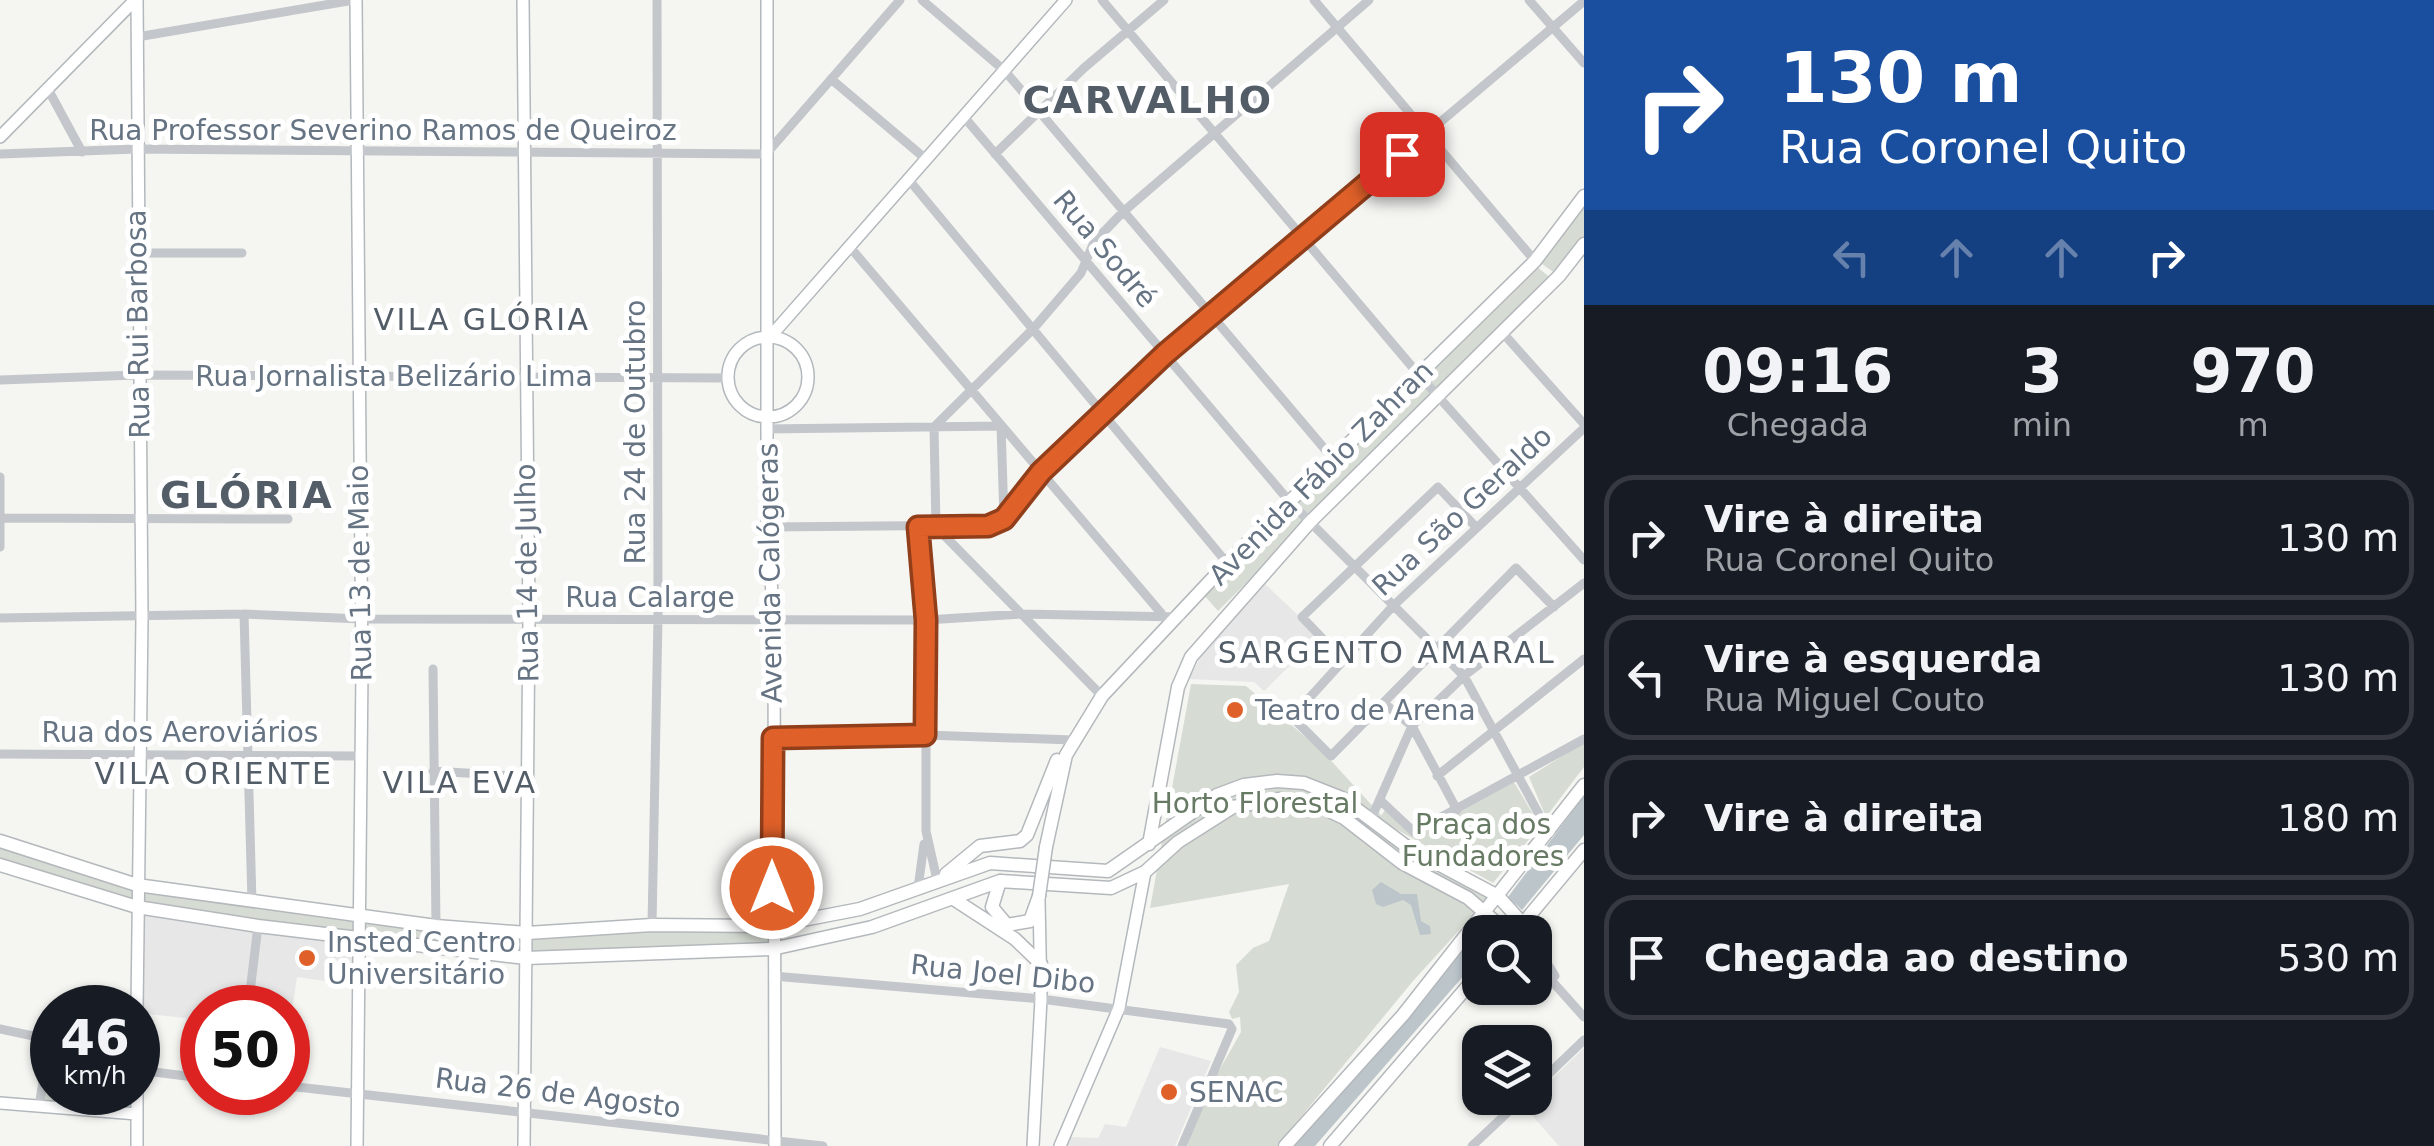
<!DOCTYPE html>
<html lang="pt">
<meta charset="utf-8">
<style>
:root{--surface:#171b24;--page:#242831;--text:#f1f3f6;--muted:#9ea1a6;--line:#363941}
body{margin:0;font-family:"DejaVu Sans",sans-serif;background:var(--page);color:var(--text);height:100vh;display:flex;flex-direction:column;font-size:38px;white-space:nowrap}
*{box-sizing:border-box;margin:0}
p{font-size:32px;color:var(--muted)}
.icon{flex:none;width:55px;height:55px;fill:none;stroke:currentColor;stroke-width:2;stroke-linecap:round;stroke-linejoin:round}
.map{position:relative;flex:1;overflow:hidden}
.details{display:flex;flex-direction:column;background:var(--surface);width:850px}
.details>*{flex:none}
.guide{background:#1a4fa0;color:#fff;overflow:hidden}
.buttons{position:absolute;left:1462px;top:915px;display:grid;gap:20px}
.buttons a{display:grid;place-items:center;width:90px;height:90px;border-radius:20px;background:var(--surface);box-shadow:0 2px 8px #0004;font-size:50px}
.speed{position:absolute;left:30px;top:985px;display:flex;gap:20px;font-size:50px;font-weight:700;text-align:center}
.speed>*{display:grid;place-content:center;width:130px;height:130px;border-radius:50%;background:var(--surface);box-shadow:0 2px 8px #0004;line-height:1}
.speed small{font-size:25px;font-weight:400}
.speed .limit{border:15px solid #d22;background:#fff;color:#111}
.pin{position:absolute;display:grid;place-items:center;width:85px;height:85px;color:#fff;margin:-42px;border-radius:20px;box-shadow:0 5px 15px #0006}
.me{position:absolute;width:110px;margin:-55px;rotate:0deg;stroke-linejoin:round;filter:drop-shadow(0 0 8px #0008)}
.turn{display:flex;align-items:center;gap:35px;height:210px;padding:0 30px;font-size:45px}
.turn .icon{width:130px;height:130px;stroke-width:2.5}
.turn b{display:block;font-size:70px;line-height:85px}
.lanes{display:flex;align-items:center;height:95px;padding:0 30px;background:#0003;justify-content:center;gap:50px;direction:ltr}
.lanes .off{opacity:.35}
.eta{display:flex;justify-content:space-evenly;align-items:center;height:170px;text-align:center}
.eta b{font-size:60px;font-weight:700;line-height:70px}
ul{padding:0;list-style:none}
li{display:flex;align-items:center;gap:30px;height:125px;margin:0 20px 15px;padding:0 10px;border:5px solid var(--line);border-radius:30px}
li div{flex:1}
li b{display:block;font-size:38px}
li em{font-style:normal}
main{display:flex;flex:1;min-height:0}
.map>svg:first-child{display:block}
</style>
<main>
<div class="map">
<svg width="1584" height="1146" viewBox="0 0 1584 1146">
<rect width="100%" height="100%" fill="#f5f6f2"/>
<path fill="#e6e7e6" d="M 1263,582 L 1320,636 L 1264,691 L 1254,682 L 1189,679 L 1204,651 Z
M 137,907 L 361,939 L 360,986 L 297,977 L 293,1004 L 245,997 L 243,1007 L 202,1008 L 202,1078 L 181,1075 L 186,1018 L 138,1013 Z
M 1160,1047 L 1211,1061 L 1175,1146 L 1064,1146 L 1068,1137 L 1098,1138 L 1105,1124 L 1126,1127 Z
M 1584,1048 L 1584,1146 L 1559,1146 L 1524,1106 Z"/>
<path fill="#d6dcd3" d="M 1584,202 L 1584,239 L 1556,274 L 1538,261 Z
M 1536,266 L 1552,279 L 1218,611 L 1203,594 Z
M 1191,684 L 1246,686 L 1324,753 L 1390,825 L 1381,816 L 1385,810 L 1417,836 L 1514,782 L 1540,826 L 1493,883 L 1394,828 L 1415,845 L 1497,889 L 1413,981 L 1277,1146 L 1187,1146 L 1208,1090 L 1241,1032 L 1240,1017 L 1232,1019 L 1229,1012 L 1239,992 L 1236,965 L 1253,948 L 1269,941 L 1289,884 L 1150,908 Z
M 1584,742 L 1584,767 L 1546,817 L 1529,777 Z
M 0,841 L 101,876 L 505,932 L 772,926 L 772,949 L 526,958 L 167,911 L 0,865 Z
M 52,1040 L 52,1092 L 137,1093 L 137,1114 L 39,1106 Z"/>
<path fill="#bcc5ca" d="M 1584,796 L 1584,835 L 1522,910 L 1508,897 Z
M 1381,882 L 1401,894 L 1417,894 L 1421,921 L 1430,926 L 1431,934 L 1420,935 L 1411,905 L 1403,900 L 1383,907 L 1376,904 L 1372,890 Z
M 1484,923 L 1494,932 L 1480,932 L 1480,957 L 1315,1146 L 1290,1146 Z"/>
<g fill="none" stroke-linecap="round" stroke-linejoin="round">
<g stroke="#b3b8bd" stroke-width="14">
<path id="secondary" d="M 137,0 L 142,618 L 137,1008
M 356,0 L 362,671 L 357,1146
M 523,0 L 529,620 L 524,1146
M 767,0 L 767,527 L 774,620 L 775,1146
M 0,137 L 135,0
M 770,337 L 1066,0
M728 377a40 40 0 1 1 80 0a40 40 0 1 1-80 0Z
M 0,1103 L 137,1114
M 137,1146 L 137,1092
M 1033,1146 L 1041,999 L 1039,900
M 1060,1146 L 1119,1008 L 1145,872"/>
</g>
<g stroke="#b4b8bc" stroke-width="15">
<path id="primary" d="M 0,841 L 137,885 L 436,926 L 527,933 L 652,925 L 772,926 L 860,909 L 990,863 L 1108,871 L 1217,795 L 1244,785 L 1277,781 L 1304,783 L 1342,798 L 1410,849 L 1498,896 L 1523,924
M 1149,844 L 1178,687 L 1191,657 L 1310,522 L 1559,276 L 1584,244
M 1046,847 L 1066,755 L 1102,696 L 1227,563 L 1535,261 L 1584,196
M 0,865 L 137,907 L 258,926 L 526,958 L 772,949 L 872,927 L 1000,881 L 1111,888 L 1145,872 L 1178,842 L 1233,807 L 1279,799 L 1317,805 L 1344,818 L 1402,863 L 1468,898 L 1507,932
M 946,874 L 980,846 L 1020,841 L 1027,835 L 1057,760
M 1000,881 L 992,907 L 1007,925 L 1030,921 L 1039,896
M 952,898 L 1015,939 L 1041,964
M 1520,927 L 1584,850
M 1285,1146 L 1403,1015 L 1584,785
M 1330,1146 L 1480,972"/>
</g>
<path stroke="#c3c6ca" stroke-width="9" d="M 922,0 L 1005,71 L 1334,460
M 1102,0 L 1419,375 L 1584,560
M 1314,0 L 1535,261
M 1529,0 L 1584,63
M 137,37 L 354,0
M 831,79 L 927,160
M 49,91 L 82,152
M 965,118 L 1289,501 L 1464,676 L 1548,831
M 0,154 L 137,149 L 766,154 L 900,0
M 995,154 L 1084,68 L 1164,0
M 909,180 L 1227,563
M 849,246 L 1161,613
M 137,253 L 242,253
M 1502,332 L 1584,424
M 0,380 L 137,375 L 728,378
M 766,429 L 1001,426 L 1004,518
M 0,477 L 0,547
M 1,518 L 288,519
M 767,527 L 995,525 L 1041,472 L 1165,354 L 1584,1
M 919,527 L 926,620 L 926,831 L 937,880
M 936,527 L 934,427 L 1034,328 L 1081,273 L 1094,242 L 1123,212 L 1369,0
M 936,527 L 1102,696
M 1554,607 L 1516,568 L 1331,756 L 1292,717 L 1393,606 L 1584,428
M 244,614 L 252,902
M 0,618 L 244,614 L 362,619 L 926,620 L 1021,614 L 1180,617
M 1341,658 L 1302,617 L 1438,487 L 1475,526
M 433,669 L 436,926
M 1385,704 L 1412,726 L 1457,810
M 773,738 L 925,735 L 1073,740
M 0,754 L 360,756
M 433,771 L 528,777
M 1437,776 L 1584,659
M 1380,800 L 1414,832 L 1584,739
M 1371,819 L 1412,726 L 1464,676 L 1584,583
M 918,888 L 924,844
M 652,925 L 658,618 L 657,0
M 1535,944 L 1555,976
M 1535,962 L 1584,1017
M 773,976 L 1041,999 L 1229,1024 L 1232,1029 L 1182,1146
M 248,1008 L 258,926
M 0,1029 L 52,1040
M 138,1070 L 202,1078
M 288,1086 L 823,1146
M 1535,1087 L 1584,1040
M 39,1106 L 50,1039
M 1472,1146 L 1523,1098"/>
<use href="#secondary" stroke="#fff" stroke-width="11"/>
<use href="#primary" stroke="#fff" stroke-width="12"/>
<g stroke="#b4b8bc" stroke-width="15" stroke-linecap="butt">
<path id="primary-bridge" d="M 1039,896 L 1046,847"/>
</g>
<use href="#primary-bridge" stroke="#fff" stroke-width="12"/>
</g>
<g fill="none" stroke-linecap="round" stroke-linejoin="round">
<g stroke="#913e1b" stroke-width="25">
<path id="route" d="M 772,888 L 773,738 L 925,735 L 926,620 L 918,527 L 988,526 L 1004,519 L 1041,472 L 1165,354 L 1402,154"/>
</g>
<use href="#route" stroke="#df6029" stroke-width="18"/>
</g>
<g fill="#df6029" stroke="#fff" stroke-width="4">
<circle cx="1235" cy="710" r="10"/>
<circle cx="307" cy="958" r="10"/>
<circle cx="1169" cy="1092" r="10"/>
</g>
<g text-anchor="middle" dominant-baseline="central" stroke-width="10" stroke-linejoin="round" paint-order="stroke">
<g font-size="28" fill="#657383" stroke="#fff">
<text x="383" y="130">Rua Professor Severino Ramos de Queiroz</text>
<text transform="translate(1105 249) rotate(50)">Rua Sodré</text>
<text transform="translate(138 324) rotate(-91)">Rua Rui Barbosa</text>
<text x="394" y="376">Rua Jornalista Belizário Lima</text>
<text transform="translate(635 432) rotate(-90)">Rua 24 de Outubro</text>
<text transform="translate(1321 473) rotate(-45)">Avenida Fábio Zahran</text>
<text transform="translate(1462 511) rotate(-43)">Rua São Geraldo</text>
<text transform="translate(360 573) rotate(-91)">Rua 13 de Maio</text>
<text transform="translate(527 573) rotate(-91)">Rua 14 de Julho</text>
<text transform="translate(770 573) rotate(-91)">Avenida Calógeras</text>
<text x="650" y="597">Rua Calarge</text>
<text x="180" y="732">Rua dos Aeroviários</text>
<text transform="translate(1003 974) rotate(6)">Rua Joel Dibo</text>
<text transform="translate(558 1093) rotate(7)">Rua 26 de Agosto</text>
</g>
<g font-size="28" fill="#657383" stroke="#fff" text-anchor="start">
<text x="1255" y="710">Teatro de Arena</text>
<text x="327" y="942">Insted Centro<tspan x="327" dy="32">Universitário</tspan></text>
<text x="1189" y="1092">SENAC</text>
</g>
<g font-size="28" fill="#677a64" stroke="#fff">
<text x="1255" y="803">Horto Florestal</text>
<text x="1483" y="824">Praça dos<tspan x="1483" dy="32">Fundadores</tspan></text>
</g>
<g font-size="30" letter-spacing="2.5" fill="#535d68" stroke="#fff">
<text x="482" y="319">VILA GLÓRIA</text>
<text x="1387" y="652">SARGENTO AMARAL</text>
<text x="214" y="773">VILA ORIENTE</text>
<text x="460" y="782">VILA EVA</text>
</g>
<g font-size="38" font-weight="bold" letter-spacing="2.5" fill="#535d68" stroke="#fff">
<text x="1148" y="100">CARVALHO</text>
<text x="247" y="495">GLÓRIA</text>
</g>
</g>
</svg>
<div class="buttons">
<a><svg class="icon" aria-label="search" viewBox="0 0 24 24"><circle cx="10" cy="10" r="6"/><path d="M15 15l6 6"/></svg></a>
<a><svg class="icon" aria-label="layers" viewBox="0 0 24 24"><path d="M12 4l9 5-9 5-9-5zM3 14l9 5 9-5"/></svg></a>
</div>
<div class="speed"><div>46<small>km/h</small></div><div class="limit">50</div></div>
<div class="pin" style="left:1402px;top:154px;background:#d93025"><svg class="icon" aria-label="arrive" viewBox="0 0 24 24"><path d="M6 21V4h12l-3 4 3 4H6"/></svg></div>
<svg class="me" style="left:772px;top:888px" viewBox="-20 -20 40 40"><circle r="17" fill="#df6029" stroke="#fff" stroke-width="3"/><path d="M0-11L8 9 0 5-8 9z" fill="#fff"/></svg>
</div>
<section class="details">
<div class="guide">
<div class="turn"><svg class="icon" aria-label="right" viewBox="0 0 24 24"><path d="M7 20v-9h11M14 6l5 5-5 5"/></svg><div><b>130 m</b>Rua Coronel Quito</div></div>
<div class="lanes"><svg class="icon off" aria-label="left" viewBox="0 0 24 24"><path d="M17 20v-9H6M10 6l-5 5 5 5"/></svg><svg class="icon off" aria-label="ahead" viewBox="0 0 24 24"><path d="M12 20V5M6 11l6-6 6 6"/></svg><svg class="icon off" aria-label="ahead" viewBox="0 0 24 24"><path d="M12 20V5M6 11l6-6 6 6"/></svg><svg class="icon" aria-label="right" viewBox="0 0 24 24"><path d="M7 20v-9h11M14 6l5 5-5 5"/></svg></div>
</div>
<div class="eta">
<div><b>09:16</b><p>Chegada</p></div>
<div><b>3</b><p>min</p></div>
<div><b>970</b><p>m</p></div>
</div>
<ul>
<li><svg class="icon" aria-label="right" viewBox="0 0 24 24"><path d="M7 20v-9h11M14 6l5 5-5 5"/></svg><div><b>Vire à direita</b><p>Rua Coronel Quito</p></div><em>130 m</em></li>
<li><svg class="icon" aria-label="left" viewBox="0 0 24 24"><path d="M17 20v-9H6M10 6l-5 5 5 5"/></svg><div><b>Vire à esquerda</b><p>Rua Miguel Couto</p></div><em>130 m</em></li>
<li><svg class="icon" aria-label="right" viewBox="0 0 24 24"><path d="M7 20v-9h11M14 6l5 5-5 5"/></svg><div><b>Vire à direita</b></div><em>180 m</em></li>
<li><svg class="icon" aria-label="arrive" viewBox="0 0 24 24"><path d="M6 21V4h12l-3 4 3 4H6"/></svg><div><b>Chegada ao destino</b></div><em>530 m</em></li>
</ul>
</section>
</main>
